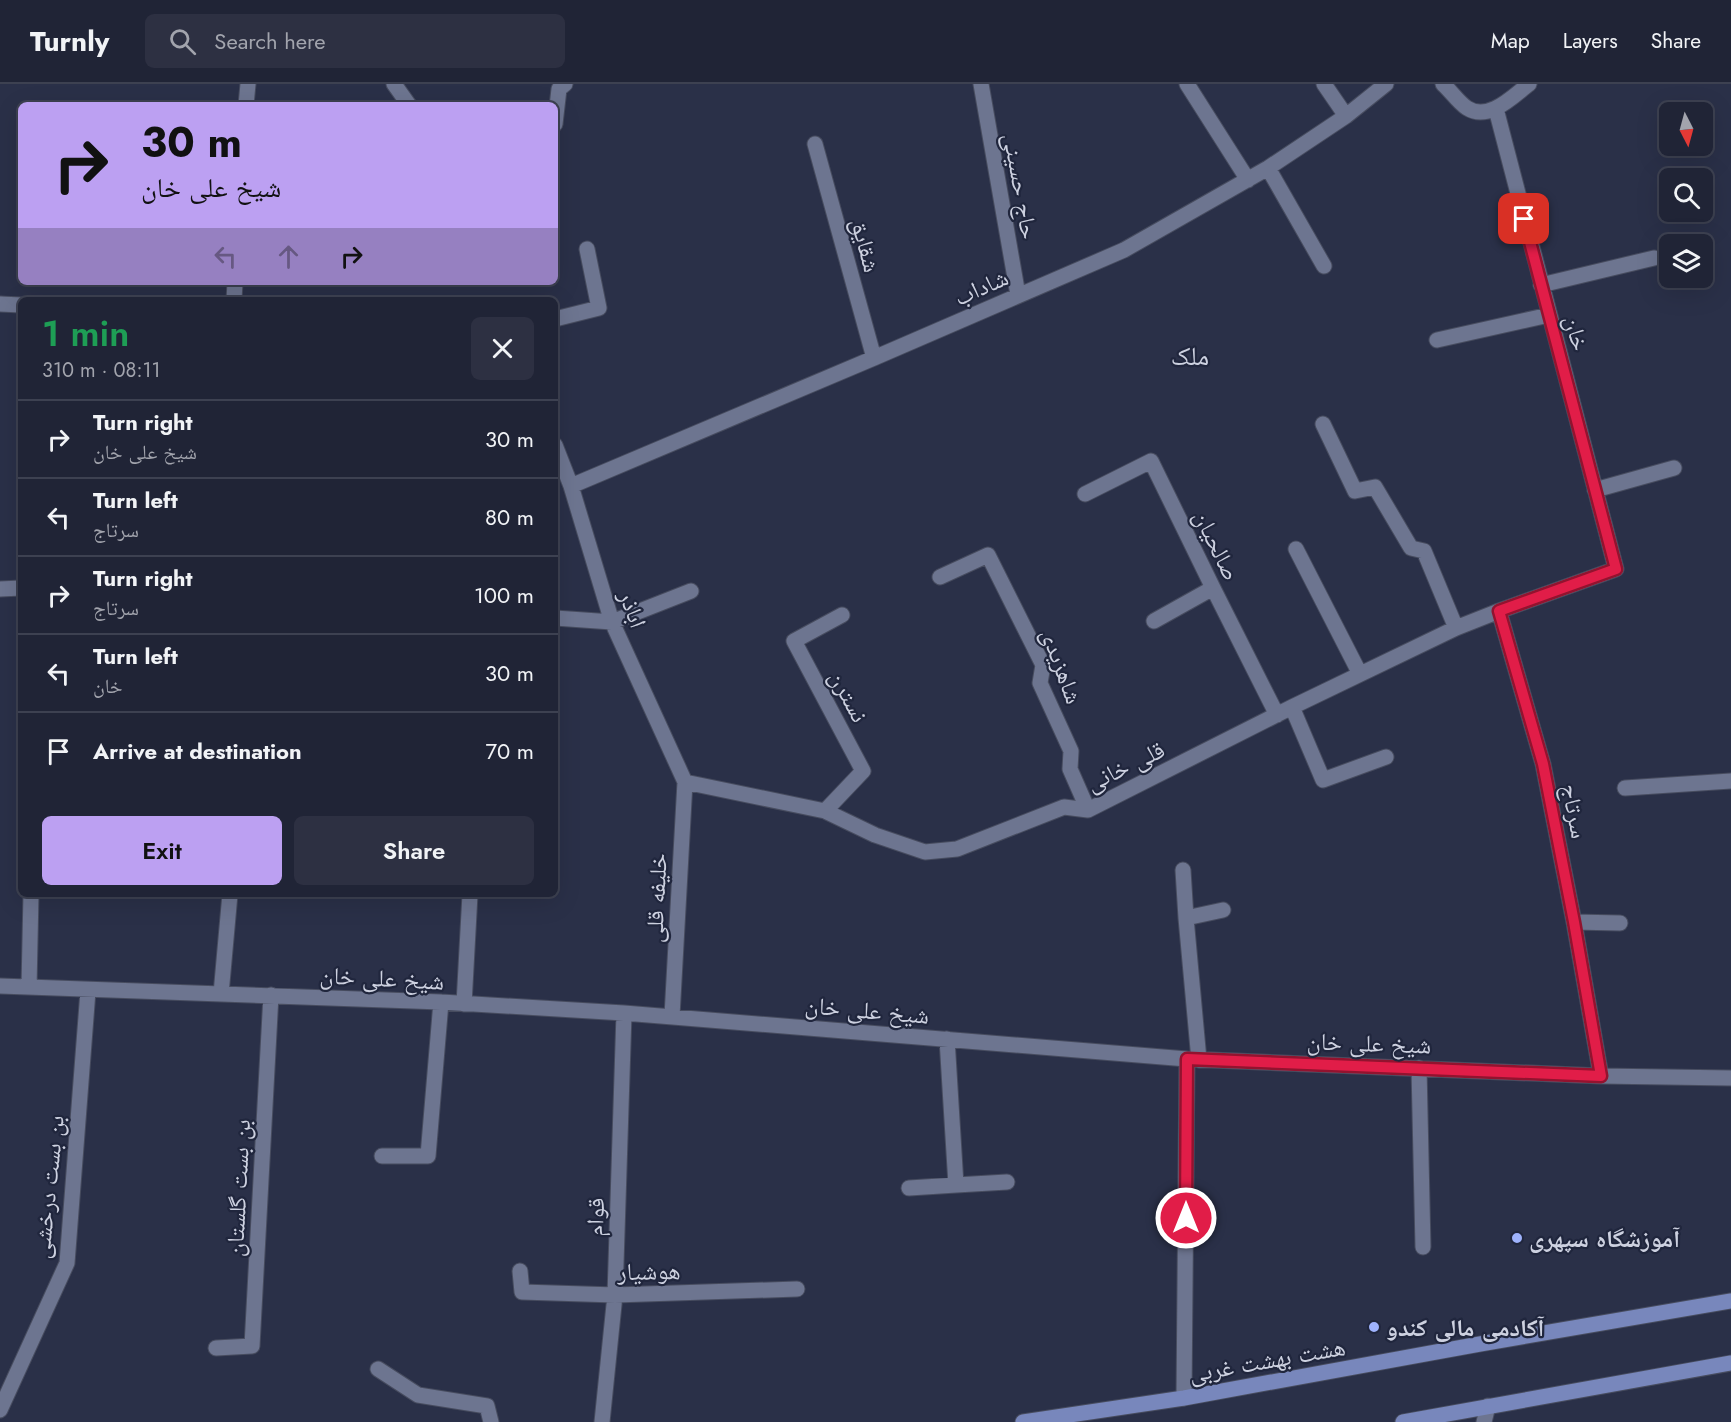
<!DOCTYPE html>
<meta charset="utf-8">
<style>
:root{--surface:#202436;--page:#2d3042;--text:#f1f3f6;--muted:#a2a4ad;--line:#3d4151;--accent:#bca0f2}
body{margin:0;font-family:Jost,"Noto Naskh Arabic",sans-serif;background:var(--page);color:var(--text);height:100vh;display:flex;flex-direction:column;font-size:22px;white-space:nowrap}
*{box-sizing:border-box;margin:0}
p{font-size:20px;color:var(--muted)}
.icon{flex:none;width:33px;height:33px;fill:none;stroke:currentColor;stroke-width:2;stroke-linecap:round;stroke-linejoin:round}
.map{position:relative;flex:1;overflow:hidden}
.details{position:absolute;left:18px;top:213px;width:540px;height:600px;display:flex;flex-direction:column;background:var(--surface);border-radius:9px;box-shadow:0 6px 24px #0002,0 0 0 2px var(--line)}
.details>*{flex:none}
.banner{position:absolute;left:18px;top:18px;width:540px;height:183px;border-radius:9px;box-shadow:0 6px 24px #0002,0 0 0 2px var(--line);background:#bca0f2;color:#111;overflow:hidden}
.needle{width:39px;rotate:174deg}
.tools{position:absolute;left:1659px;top:18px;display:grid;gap:12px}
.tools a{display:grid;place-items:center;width:54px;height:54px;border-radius:9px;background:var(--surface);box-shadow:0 6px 24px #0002,0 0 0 2px var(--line);font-size:30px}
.pin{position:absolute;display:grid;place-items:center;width:51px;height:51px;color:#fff;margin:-26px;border-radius:12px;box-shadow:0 3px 9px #0006}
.me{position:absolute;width:66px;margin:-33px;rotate:0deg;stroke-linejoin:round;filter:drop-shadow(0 0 4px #0008)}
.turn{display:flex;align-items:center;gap:21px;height:126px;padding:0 24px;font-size:27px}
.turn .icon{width:78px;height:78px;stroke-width:2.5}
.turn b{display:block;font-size:42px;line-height:51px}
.lanes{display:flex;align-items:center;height:57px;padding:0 24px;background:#0003;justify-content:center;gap:30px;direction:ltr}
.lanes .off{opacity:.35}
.round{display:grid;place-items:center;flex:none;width:63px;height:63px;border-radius:9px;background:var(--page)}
.headline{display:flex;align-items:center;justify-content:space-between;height:102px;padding:0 24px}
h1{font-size:36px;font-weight:600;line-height:45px;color:#1e9e55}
.cta{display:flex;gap:12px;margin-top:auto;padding:12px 24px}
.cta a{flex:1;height:69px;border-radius:9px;background:var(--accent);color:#111;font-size:24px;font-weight:600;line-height:69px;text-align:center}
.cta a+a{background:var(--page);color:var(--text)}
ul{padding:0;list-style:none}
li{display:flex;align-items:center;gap:18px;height:78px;padding:0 24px;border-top:2px solid var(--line)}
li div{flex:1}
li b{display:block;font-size:22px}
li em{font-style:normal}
header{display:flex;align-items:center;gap:36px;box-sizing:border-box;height:84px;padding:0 30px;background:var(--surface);border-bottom:2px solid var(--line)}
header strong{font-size:28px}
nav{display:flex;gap:33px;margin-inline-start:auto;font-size:21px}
.search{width:420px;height:54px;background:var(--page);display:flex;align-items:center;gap:15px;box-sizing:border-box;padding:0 21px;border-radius:9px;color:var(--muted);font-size:22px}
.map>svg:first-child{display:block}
</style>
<header>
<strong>Turnly</strong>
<div class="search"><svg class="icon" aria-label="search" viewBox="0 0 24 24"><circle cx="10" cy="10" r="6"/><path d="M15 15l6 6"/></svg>Search here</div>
<nav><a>Map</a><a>Layers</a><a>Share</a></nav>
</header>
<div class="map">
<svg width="1731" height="1338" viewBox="0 0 1731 1338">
<rect width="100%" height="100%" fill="#2a3048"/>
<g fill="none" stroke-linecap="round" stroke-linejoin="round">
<path stroke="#101454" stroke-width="10" d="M 555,58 L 555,69"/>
<g stroke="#474c5f" stroke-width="17">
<path id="minor" d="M 394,0 L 409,21
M 981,0 L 1018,211
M 1187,0 L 1248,96
M 1324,0 L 1346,32
M 1443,0 C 1451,7 1458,18 1467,24 C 1489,38 1513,12 1529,0
M 246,21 L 248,0
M 555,40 L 559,5 L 565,0
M 815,60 L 874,274
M 1268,84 L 1324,182
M 1541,201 L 1654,174
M 234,216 L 235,198
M 0,220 L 21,221
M 555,235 L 599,224 L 587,165
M 1437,256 L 1549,231
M 1323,340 L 1355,407 L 1375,403 L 1411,464 L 1424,467 L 1456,544
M 555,361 L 571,402 L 612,538 L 685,698 L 672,932
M 571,402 L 874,274 L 1124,166 L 1268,84 L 1346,32 L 1386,0
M 1595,406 L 1674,384
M 1085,410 L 1151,377 L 1213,504 L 1277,631
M 1296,465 L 1360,590
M 940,493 L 988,471 L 1043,581 L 1040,599 L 1071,667 L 1070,685 L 1088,726
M 0,505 L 21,504
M 1499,527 L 1543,680 L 1574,838 L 1601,992
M 555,534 L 612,538 L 691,507
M 1154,537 L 1213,504
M 1292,623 L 1323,696 L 1386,673
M 685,698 L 825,727 L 875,751 L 925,768 L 957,765 L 1064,723 L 1088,726 L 1292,623 L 1456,544 L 1499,527 L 1616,485 L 1496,25
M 1625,704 L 1731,697
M 825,727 L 863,687 L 794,557 L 842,531
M 1183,786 L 1186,834 L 1199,976
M 1186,834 L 1223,826
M 1574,838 L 1620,839
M 0,902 L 441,918 L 624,929 L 1187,975 L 1601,992 L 1731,994
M 29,903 L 31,810
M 221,910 L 230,810
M 464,920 L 470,810
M 947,955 L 956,1101 L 1007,1098
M 1419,984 L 1423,1163
M 382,1072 L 428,1072 L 441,918
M 909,1104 L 956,1101
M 520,1187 L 522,1208 L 615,1211 L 797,1205
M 216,1264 L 252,1262 L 271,911
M 378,1285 L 418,1311 L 487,1322 L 491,1338
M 1184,1314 L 1187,975
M 0,1326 L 67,1179 L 88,907
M 602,1338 L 615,1211 L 624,929
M 1484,1338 L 1488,1322"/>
</g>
<g stroke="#474c5f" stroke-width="17">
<path id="major" d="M 1023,1338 L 1184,1314 L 1480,1260 L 1731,1217
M 1403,1338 L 1731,1279"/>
</g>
<use href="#minor" stroke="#6d7590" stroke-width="15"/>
<use href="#major" stroke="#7887bc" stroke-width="15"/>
</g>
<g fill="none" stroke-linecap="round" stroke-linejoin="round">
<g stroke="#92132f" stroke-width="15">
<path id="route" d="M 1186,1134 L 1187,975 L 1601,992 L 1574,838 L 1543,680 L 1499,527 L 1616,485 L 1524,135"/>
</g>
<use href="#route" stroke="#e11d48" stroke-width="10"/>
</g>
<g fill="#9fb3fd" stroke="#20263d" stroke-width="2">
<circle cx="1517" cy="1154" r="6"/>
<circle cx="1374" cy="1243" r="6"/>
</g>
<g text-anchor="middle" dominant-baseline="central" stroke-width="4.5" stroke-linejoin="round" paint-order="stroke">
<g font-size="24" fill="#cdd1e0" stroke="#20263d">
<text transform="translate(1021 102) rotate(80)">حاج حسینی</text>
<text transform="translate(866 161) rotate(75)">شقایق</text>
<text transform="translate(981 203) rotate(-24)">شاداب</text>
<text transform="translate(1577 249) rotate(75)">خان</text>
<text transform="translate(1217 461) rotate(64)">صالحیان</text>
<text transform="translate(633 525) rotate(70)">اباذر</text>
<text transform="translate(1062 582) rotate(70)">شاهزیدی</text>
<text transform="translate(849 612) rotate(62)">نسترن</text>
<text transform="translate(1125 682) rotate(-26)">قلی خانی</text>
<text transform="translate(1575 727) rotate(79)">سرتاج</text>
<text transform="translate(656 814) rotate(-87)">خلیفه قلی</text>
<text transform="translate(382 894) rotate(3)">شیخ علی خان</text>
<text transform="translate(867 926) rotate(5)">شیخ علی خان</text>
<text transform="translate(1369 959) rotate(2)">شیخ علی خان</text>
<text transform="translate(48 1103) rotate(-84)">بن بست درخشی</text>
<text transform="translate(238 1104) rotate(-87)">بن بست گلستان</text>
<text transform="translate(595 1133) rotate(-88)">قوام</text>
<text transform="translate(649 1187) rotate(-1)">هوشیار</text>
<text transform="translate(1267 1276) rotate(-10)">هشت بهشت غربی</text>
</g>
<g font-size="24" font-weight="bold" fill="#cdd1e0" stroke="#20263d" text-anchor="start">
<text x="1529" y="1154">آموزشگاه سپهری</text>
<text x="1386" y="1243">آکادمی مالی کندو</text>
</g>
<g font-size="26" fill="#cdd1e0" stroke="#20263d">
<text x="1190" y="272">ملک</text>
</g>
</g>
</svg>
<div class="tools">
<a><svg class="needle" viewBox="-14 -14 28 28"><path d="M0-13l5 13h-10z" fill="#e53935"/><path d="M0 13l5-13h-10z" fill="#a2a4ad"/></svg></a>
<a><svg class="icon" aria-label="search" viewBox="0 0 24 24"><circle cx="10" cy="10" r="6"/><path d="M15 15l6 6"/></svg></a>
<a><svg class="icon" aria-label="layers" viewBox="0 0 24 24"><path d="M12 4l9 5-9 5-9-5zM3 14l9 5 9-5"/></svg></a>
</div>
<div class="pin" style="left:1524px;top:135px;background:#d93025"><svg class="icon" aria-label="arrive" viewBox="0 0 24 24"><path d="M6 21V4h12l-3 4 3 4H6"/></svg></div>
<svg class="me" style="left:1186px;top:1134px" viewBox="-20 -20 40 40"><circle r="17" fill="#e11d48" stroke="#fff" stroke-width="3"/><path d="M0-11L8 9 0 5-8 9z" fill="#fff"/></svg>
<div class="banner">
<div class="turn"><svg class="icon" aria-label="right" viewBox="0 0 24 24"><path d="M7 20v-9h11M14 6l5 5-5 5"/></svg><div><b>30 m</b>شیخ علی خان</div></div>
<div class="lanes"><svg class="icon off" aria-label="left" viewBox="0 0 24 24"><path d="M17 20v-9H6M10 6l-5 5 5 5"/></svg><svg class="icon off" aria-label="ahead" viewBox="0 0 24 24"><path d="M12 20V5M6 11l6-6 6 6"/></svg><svg class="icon" aria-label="right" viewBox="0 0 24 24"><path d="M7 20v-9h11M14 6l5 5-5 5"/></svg></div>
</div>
<section class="details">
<div class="headline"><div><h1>1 min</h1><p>310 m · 08:11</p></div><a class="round"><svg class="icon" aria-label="close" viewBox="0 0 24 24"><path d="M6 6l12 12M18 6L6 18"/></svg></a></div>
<ul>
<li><svg class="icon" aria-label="right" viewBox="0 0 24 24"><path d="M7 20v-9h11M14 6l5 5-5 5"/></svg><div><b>Turn right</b><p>شیخ علی خان</p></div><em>30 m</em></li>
<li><svg class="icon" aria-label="left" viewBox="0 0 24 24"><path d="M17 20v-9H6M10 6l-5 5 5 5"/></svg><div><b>Turn left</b><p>سرتاج</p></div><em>80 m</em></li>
<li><svg class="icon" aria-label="right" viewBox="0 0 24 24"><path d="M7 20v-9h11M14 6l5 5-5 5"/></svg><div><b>Turn right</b><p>سرتاج</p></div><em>100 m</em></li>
<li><svg class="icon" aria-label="left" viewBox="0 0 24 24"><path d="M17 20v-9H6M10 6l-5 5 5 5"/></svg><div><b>Turn left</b><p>خان</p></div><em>30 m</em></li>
<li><svg class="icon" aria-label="arrive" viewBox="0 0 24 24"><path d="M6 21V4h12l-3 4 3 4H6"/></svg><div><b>Arrive at destination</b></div><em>70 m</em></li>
</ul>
<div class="cta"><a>Exit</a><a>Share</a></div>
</section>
</div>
